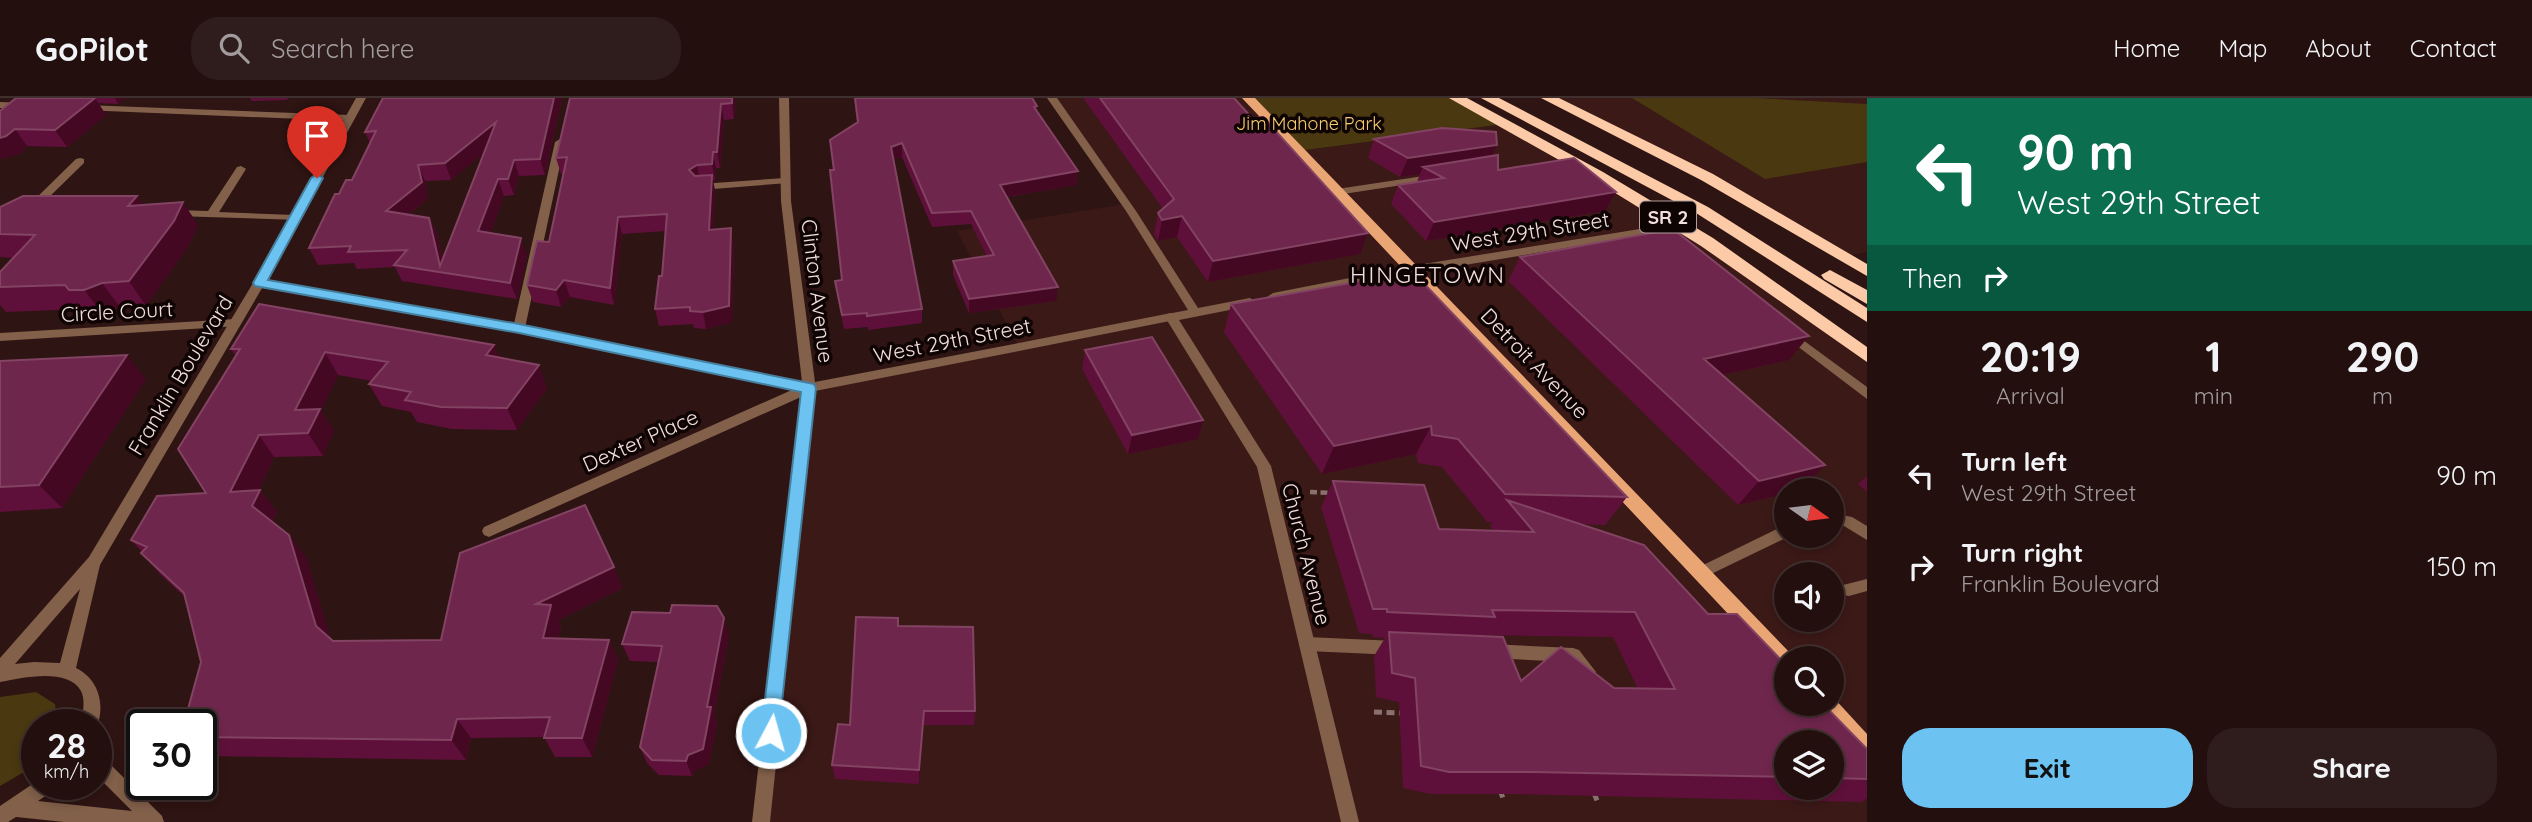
<!DOCTYPE html>
<style>
:root{--surface:#220f0e;--page:#2e1d1c;--text:#f1f3f6;--muted:#a29c9e;--line:#3f2f2e;--accent:#6cc3f2}
body{margin:0;font-family:Quicksand,sans-serif;background:var(--page);color:var(--text);height:100vh;display:flex;flex-direction:column;font-size:26px;white-space:nowrap}
*{box-sizing:border-box;margin:0}
p{font-size:23px;color:var(--muted)}
.icon{flex:none;width:38px;height:38px;fill:none;stroke:currentColor;stroke-width:2;stroke-linecap:round;stroke-linejoin:round}
.map{position:relative;flex:1;overflow:hidden}
.panel{display:flex;flex-direction:column;background:var(--surface);width:665px}
.panel>*{flex:none}
.banner{background:#0b6e4f;color:#fff;overflow:hidden}
.needle{width:46px;rotate:104deg}
.controls{position:absolute;left:1774px;top:380px;display:grid;gap:14px}
.controls a{display:grid;place-items:center;width:70px;height:70px;border-radius:50%;background:var(--surface);box-shadow:0 4px 10px #0003,0 0 0 2px var(--line);font-size:35px}
.speed{position:absolute;left:21px;top:611px;display:flex;gap:14px;font-size:35px;font-weight:700;text-align:center}
.speed>*{display:grid;place-content:center;width:91px;height:91px;border-radius:50%;background:var(--surface);box-shadow:0 4px 10px #0003,0 0 0 2px var(--line);line-height:1}
.speed small{font-size:18px;font-weight:400}
.speed .limit{border:4px solid #111;border-radius:10px;background:#fff;color:#111}
.pin{position:absolute;display:grid;place-items:center;width:60px;height:60px;color:#fff;margin:-72px -30px;border-radius:50% 50% 50% 0;rotate:-45deg;box-shadow:0 0 7px #0007}
.pin .icon{rotate:45deg}
.me{position:absolute;width:77px;margin:-38px;rotate:6deg;stroke-linejoin:round;filter:drop-shadow(0 0 5px #0008)}
.turn{display:flex;align-items:center;gap:24px;height:147px;padding:0 35px;font-size:32px}
.turn .icon{width:91px;height:91px;stroke-width:2.5}
.turn b{display:block;font-size:49px;line-height:60px}
.then{display:flex;align-items:center;height:66px;padding:0 35px;background:#0003;gap:14px;font-size:26px}
.eta{display:flex;justify-content:space-evenly;align-items:center;height:119px;text-align:center}
.eta b{font-size:42px;font-weight:700;line-height:49px}
.button{display:flex;gap:14px;margin-top:auto;padding:14px 35px}
.button a{flex:1;height:80px;border-radius:28px;background:var(--accent);color:#111;font-size:28px;font-weight:700;line-height:80px;text-align:center}
.button a+a{background:var(--page);color:var(--text)}
ul{padding:0;list-style:none}
li{display:flex;align-items:center;gap:21px;height:91px;padding:0 35px}
li div{flex:1}
li b{display:block;font-size:26px}
li em{font-style:normal}
header{display:flex;align-items:center;gap:42px;box-sizing:border-box;height:98px;padding:0 35px;background:var(--surface);border-bottom:2px solid var(--line)}
header strong{font-size:33px}
nav{display:flex;gap:38px;margin-inline-start:auto;font-size:24px}
.search{width:490px;height:63px;background:var(--page);display:flex;align-items:center;gap:18px;box-sizing:border-box;padding:0 24px;border-radius:28px;color:var(--muted);font-size:26px}
main{display:flex;flex:1;min-height:0}
.map>svg:first-child{display:block}
</style>
<header>
<strong>GoPilot</strong>
<div class="search"><svg class="icon" aria-label="search" viewBox="0 0 24 24"><circle cx="10" cy="10" r="6"/><path d="M15 15l6 6"/></svg>Search here</div>
<nav><a>Home</a><a>Map</a><a>About</a><a>Contact</a></nav>
</header>
<main>
<div class="map">
<svg width="1867" height="724" viewBox="0 0 1867 724">
<rect width="100%" height="100%" fill="#2e1412"/>
<path fill="#3b1917" fill-rule="evenodd" d="M 1052,0 L 1248,0 L 1299,53 L 1504,26 L 1597,77 L 1867,258 L 1867,724 L 761,724 L 809,290 L 1017,245 L 957,133 L 1126,106 ZM 1787,392 L 1832,392 L 1832,438 L 1787,438 ZM 1787,476 L 1832,476 L 1832,522 L 1787,522 ZM 1787,560 L 1832,560 L 1832,606 L 1787,606 ZM 1787,644 L 1832,644 L 1832,690 L 1787,690 Z
M 1548,0 L 1867,0 L 1867,154 L 1843,159 L 1748,101 Z"/>
<path fill="#493810" d="M 1248,0 L 1456,0 L 1504,26 L 1298,53 Z
M 1632,0 L 1756,0 L 1867,6 L 1867,64 L 1765,81 Z
M 36,594 L 55,606 L 58,626 L 37,626 L 37,660 L 24,674 L 0,688 L 0,599 Z"/>
<g fill="none" stroke-linecap="round" stroke-linejoin="round">
<path stroke="#88716f" stroke-width="4.5" stroke-dasharray="7 3.5" stroke-linecap="butt" d="M 1310,394 L 1333,395"/>
<path stroke="#88716f" stroke-width="5" stroke-dasharray="8 4.5" stroke-linecap="butt" d="M 1374,614 L 1404,615
M 1500,692 L 1504,703
M 1594,695 L 1598,705"/>
<path fill="#82604a" fill-rule="evenodd" d="M 560,41 L 565,44 L 525,230 L 519,234 L 513,230 L 555,44 Z
M 80,60 L 84,61 L 84,65 L 42,106 L 42,110 L 30,110 L 30,106 L 76,61 Z
M 241,68 L 246,71 L 219,114 L 295,117 L 301,120 L 299,122 L 174,118 L 169,115 L 174,112 L 208,113 L 237,69 Z
M 1437,76 L 1441,77 L 1441,81 L 1337,97 L 1332,94 L 1337,91 Z
M 785,80 L 789,81 L 789,85 L 700,92 L 695,89 L 700,86 Z
M 1652,129 L 1673,142 L 1673,146 L 1665,146 L 1650,136 L 1411,176 L 1405,172 L 1411,168 Z
M 235,221 L 239,222 L 241,225 L 239,228 L 0,243 L 0,235 Z
M 1788,231 L 1867,289 L 1867,301 L 1784,238 L 1782,235 L 1784,232 Z
M 1832,415 L 1852,419 L 1867,428 L 1867,442 L 1844,428 L 1832,427 Z
M 1787,426 L 1787,438 L 1790,438 L 1707,478 L 1702,480 L 1697,478 L 1694,474 L 1697,470 Z
M 1867,481 L 1867,493 L 1849,498 L 1843,497 L 1841,492 L 1843,487 Z
M 1307,539 L 1396,543 L 1402,545 L 1404,550 L 1402,555 L 1396,557 L 1307,553 L 1301,551 L 1299,546 L 1301,541 Z
M 1490,546 L 1573,550 L 1579,552 L 1596,574 L 1594,579 L 1588,581 L 1582,579 L 1569,564 L 1490,560 L 1484,558 L 1482,553 L 1484,548 Z"/>
<path fill="#82604a" fill-rule="evenodd" d="M 1171,215 L 1175,216 L 1177,219 L 1175,222 L 1019,253 L 1013,249 L 1019,245 Z"/>
<path fill="#82604a" fill-rule="evenodd" d="M 779,0 L 789,0 L 791,103 L 815,284 L 1019,245 L 1025,249 L 1019,253 L 815,293 L 770,724 L 752,724 L 801,299 L 489,439 L 484,437 L 482,433 L 484,429 L 794,291 L 519,234 L 259,189 L 253,185 L 259,181 L 519,226 L 802,284 L 781,103 Z
M 1047,0 L 1057,0 L 1136,113 L 1198,210 L 1250,200 L 1256,204 L 1250,208 L 1179,222 L 1271,368 L 1359,724 L 1341,724 L 1257,369 L 1165,219 L 1167,216 L 1188,212 L 1126,113 Z
M 0,4 L 27,5 L 32,8 L 27,11 L 0,10 Z
M 85,7 L 350,17 L 355,20 L 350,23 L 82,12 L 82,8 Z
M 1411,168 L 1415,169 L 1415,175 L 1273,203 L 1267,199 L 1273,195 Z"/>
<path fill="#82604a" fill-rule="evenodd" d="M 356,0 L 366,0 L 265,185 L 100,467 L 76,570 C 99,581 106,608 96,631 L 96,626 L 82,626 C 82,616 86,603 81,593 C 68,569 21,580 0,584 L 0,560 L 89,459 L 253,185 ZM 80,491 L 60,565 L 34,564 L 15,566 Z
M 96,656 L 102,658 L 162,718 L 164,724 L 64,724 L 16,719 L 8,724 L 0,724 L 0,708 L 37,683 L 37,686 L 57,686 L 54,692 L 38,703 L 132,713 L 96,677 Z"/>
<path fill="#eaa574" fill-rule="evenodd" d="M 1242,0 L 1255,0 L 1794,559 L 1787,560 L 1787,574 L 1780,571 Z
M 1833,599 L 1867,636 L 1867,661 L 1859,658 L 1817,613 L 1815,606 L 1832,606 Z"/>
<path fill="#fdcaa8" fill-rule="evenodd" d="M 1449,0 L 1467,0 L 1603,74 L 1713,140 L 1867,249 L 1867,264 L 1701,148 L 1591,80 Z
M 1481,0 L 1499,0 L 1708,109 L 1867,210 L 1867,224 L 1696,115 Z
M 1541,0 L 1559,0 L 1713,76 L 1867,166 L 1867,178 L 1701,82 Z
M 1830,172 L 1867,192 L 1867,206 L 1824,181 L 1821,177 Z"/>
</g>
<path fill="#5f103a" fill-rule="evenodd" d="M 16,0 L 125,0 L 118,6 L 98,5 L 106,17 L 67,49 L 27,48 L 19,56 L 0,61 L 0,13 Z
M 250,0 L 288,0 L 287,2 L 252,3 Z
M 383,0 L 562,0 L 545,77 L 519,78 L 514,97 L 504,98 L 490,135 L 527,157 L 517,201 L 402,183 L 395,169 L 357,171 L 354,165 L 318,167 L 309,150 L 339,96 L 352,82 L 370,45 L 365,34 ZM 484,54 L 443,162 L 437,136 L 429,120 L 409,116 L 428,100 L 425,83 L 451,82 Z
M 570,0 L 735,0 L 734,21 L 724,22 L 720,70 L 716,70 L 715,82 L 713,82 L 715,93 L 713,132 L 734,147 L 732,224 L 706,231 L 694,230 L 693,226 L 659,228 L 655,211 L 662,178 L 666,133 L 622,136 L 614,207 L 570,199 L 561,209 L 533,204 L 527,187 L 549,144 L 564,76 L 561,76 L 556,60 Z
M 854,0 L 1032,0 L 1037,8 L 1037,13 L 1078,73 L 1076,87 L 1007,99 L 1056,203 L 969,215 L 953,177 L 953,163 L 987,158 L 971,126 L 932,129 L 902,59 L 893,62 L 922,211 L 922,225 L 868,232 L 868,229 L 844,231 L 837,197 L 835,183 L 841,182 L 857,25 Z
M 1083,0 L 1234,0 L 1360,156 L 1208,184 L 1177,139 L 1158,143 L 1154,136 L 1158,115 L 1163,111 Z
M 1374,41 L 1497,47 L 1492,58 L 1498,72 L 1605,113 L 1426,143 L 1391,106 L 1398,87 L 1417,84 L 1420,76 L 1400,79 L 1368,60 Z
M 137,98 L 143,107 L 198,127 L 189,147 L 146,208 L 120,209 L 103,216 L 88,217 L 83,211 L 6,214 L 0,207 L 0,174 L 13,160 L 0,159 L 0,109 Z
M 1520,159 L 1789,262 L 1723,277 L 1802,391 L 1787,392 L 1787,395 L 1738,407 L 1508,183 Z
M 1231,206 L 1627,399 L 1605,427 L 1582,426 L 1708,516 L 1867,651 L 1867,700 L 1862,704 L 1512,696 L 1430,696 L 1403,690 L 1399,604 L 1376,599 L 1374,558 L 1385,540 L 1373,539 L 1372,536 L 1359,535 L 1321,409 L 1333,383 L 1439,431 L 1494,433 L 1490,428 L 1493,424 L 1487,424 L 1442,369 L 1418,365 L 1416,356 L 1322,376 L 1224,234 ZM 1481,537 L 1613,539 L 1638,591 L 1614,590 L 1521,583 ZM 1787,644 L 1832,644 L 1832,690 L 1787,690 Z
M 231,251 L 500,259 L 547,290 L 517,332 L 452,331 L 417,324 L 411,314 L 382,308 L 369,286 L 372,283 L 338,277 L 321,313 L 334,333 L 323,358 L 274,359 L 259,392 L 260,392 L 277,414 L 272,424 L 306,459 L 330,540 L 333,543 L 441,542 L 614,469 L 622,490 L 558,522 L 561,528 L 558,540 L 609,542 L 618,562 L 592,659 L 555,659 L 544,639 L 471,640 L 466,662 L 201,658 L 201,626 L 188,611 L 201,564 L 185,499 L 161,477 L 141,455 L 142,454 L 131,442 L 206,395 L 236,258 Z
M 1085,252 L 1198,341 L 1128,356 L 1082,271 Z
M 0,263 L 146,281 L 62,410 L 0,414 Z
M 1867,378 L 1867,394 L 1858,386 Z
M 898,528 L 975,613 L 974,627 L 924,627 L 919,686 L 835,681 L 832,667 L 850,627 Z
M 729,537 L 714,616 L 717,625 L 709,666 L 694,673 L 692,678 L 659,677 L 647,665 L 640,649 L 658,564 L 630,563 L 622,546 Z"/>
<path fill="#450823" d="M 95,0 L 106,17 L 67,49 L 55,32 Z
M 115,0 L 125,0 L 118,6 Z
M 554,0 L 562,0 L 545,77 L 540,61 Z
M 732,0 L 735,0 L 734,21 L 732,5 Z
M 721,6 L 724,22 L 720,70 L 717,54 Z
M 496,24 L 502,40 L 451,82 L 445,65 Z
M 15,31 L 27,48 L 19,56 L 0,61 L 0,40 Z
M 902,45 L 902,59 L 891,63 L 891,49 Z
M 1497,47 L 1489,66 L 1423,69 L 1420,76 L 1400,79 L 1408,60 Z
M 713,54 L 716,70 L 715,82 L 712,66 Z
M 514,62 L 519,78 L 514,97 L 508,81 Z
M 418,67 L 425,83 L 428,100 L 393,129 L 386,113 Z
M 697,67 L 700,83 L 689,72 Z
M 1078,73 L 1076,87 L 999,100 L 1000,87 Z
M 712,77 L 715,93 L 712,148 L 709,132 Z
M 498,81 L 504,98 L 485,150 L 478,133 Z
M 1616,94 L 1605,113 L 1426,143 L 1434,124 Z
M 137,98 L 152,122 L 128,108 Z
M 183,104 L 198,127 L 189,147 L 146,208 L 129,183 Z
M 1182,118 L 1177,139 L 1158,143 L 1162,122 Z
M 618,119 L 622,136 L 614,207 L 610,190 Z
M 429,120 L 437,136 L 445,174 L 440,168 Z
M 731,130 L 734,147 L 732,224 L 706,231 L 703,214 Z
M 1368,135 L 1360,156 L 1208,184 L 1213,163 Z
M 521,140 L 527,157 L 517,201 L 510,185 Z
M 564,182 L 570,199 L 561,209 L 556,192 Z
M 102,185 L 120,209 L 103,216 L 84,192 Z
M 1058,189 L 1056,203 L 969,215 L 969,201 Z
M 1809,238 L 1789,262 L 1686,285 L 1704,261 Z
M 494,247 L 504,269 L 486,257 Z
M 325,254 L 338,277 L 321,313 L 334,333 L 323,358 L 308,335 L 295,312 Z
M 127,257 L 146,281 L 62,410 L 39,387 Z
M 539,267 L 547,290 L 517,332 L 507,310 Z
M 1203,322 L 1198,341 L 1128,356 L 1132,337 Z
M 1431,328 L 1416,356 L 1322,376 L 1334,348 Z
M 259,337 L 274,359 L 248,416 L 230,394 Z
M 1825,367 L 1802,391 L 1787,392 L 1787,395 L 1738,407 L 1759,383 Z
M 260,392 L 277,414 L 269,430 L 252,408 Z
M 289,437 L 306,459 L 333,549 L 316,528 Z
M 614,469 L 622,490 L 558,522 L 561,528 L 553,560 L 543,540 L 536,506 Z
M 724,520 L 729,537 L 714,616 L 717,625 L 709,666 L 694,673 L 692,678 L 686,663 L 688,657 L 707,609 Z
M 609,542 L 618,562 L 592,659 L 582,640 Z
M 924,613 L 924,627 L 919,686 L 919,672 Z
M 457,621 L 471,640 L 466,662 L 451,642 Z"/>
<path fill="#6f264c" stroke="#834362" stroke-width="2" fill-rule="evenodd" d="M 16,0 L 95,0 L 55,32 L 15,31 L 6,38 L 0,40 L 0,13 Z
M 383,0 L 554,0 L 540,61 L 514,62 L 508,81 L 498,81 L 478,133 L 521,140 L 510,185 L 394,167 L 407,152 L 348,154 L 351,148 L 309,150 L 335,96 L 339,96 L 346,82 L 352,82 L 376,33 L 365,34 ZM 496,24 L 440,168 L 429,120 L 386,113 L 422,84 L 418,67 L 445,65 Z
M 570,0 L 732,0 L 732,5 L 721,6 L 717,54 L 713,54 L 712,66 L 697,67 L 689,72 L 695,78 L 712,77 L 709,132 L 731,130 L 729,208 L 703,214 L 690,213 L 690,209 L 655,211 L 659,178 L 662,178 L 667,116 L 618,119 L 610,190 L 564,182 L 556,192 L 527,187 L 537,143 L 549,144 L 567,59 L 556,60 Z
M 855,0 L 1032,0 L 1037,8 L 1034,9 L 1078,73 L 1000,87 L 1058,189 L 969,201 L 953,163 L 994,157 L 971,113 L 932,115 L 902,45 L 891,49 L 922,211 L 867,218 L 867,215 L 842,217 L 835,183 L 842,182 L 830,72 L 834,72 L 830,42 L 858,24 Z
M 1100,0 L 1234,0 L 1252,20 L 1263,19 L 1368,135 L 1213,163 L 1182,118 L 1162,122 L 1158,115 L 1174,101 Z
M 1442,30 L 1496,34 L 1497,47 L 1408,60 L 1374,41 Z
M 1498,57 L 1498,72 L 1574,60 L 1616,94 L 1434,124 L 1398,87 L 1444,80 L 1423,69 Z
M 23,98 L 137,98 L 128,108 L 183,104 L 174,123 L 129,183 L 102,185 L 84,192 L 69,192 L 65,187 L 0,189 L 0,174 L 35,137 L 0,136 L 0,109 Z
M 1673,131 L 1809,238 L 1704,261 L 1825,367 L 1759,383 L 1520,159 Z
M 1413,174 L 1627,399 L 1505,396 L 1458,341 L 1432,337 L 1431,328 L 1334,348 L 1231,206 Z
M 259,206 L 494,247 L 486,257 L 539,267 L 507,310 L 441,309 L 405,302 L 411,294 L 369,286 L 388,264 L 325,254 L 295,312 L 320,311 L 308,335 L 259,337 L 230,394 L 260,392 L 252,408 L 289,437 L 316,528 L 333,543 L 441,542 L 460,455 L 585,407 L 614,469 L 536,506 L 551,507 L 543,540 L 609,542 L 582,640 L 544,640 L 550,619 L 457,621 L 451,642 L 201,639 L 201,626 L 171,626 L 179,612 L 188,611 L 201,564 L 184,495 L 141,455 L 147,449 L 131,442 L 157,398 L 206,395 L 178,351 L 240,251 L 231,251 Z
M 1152,239 L 1203,322 L 1132,337 L 1085,252 Z
M 127,257 L 39,387 L 0,389 L 0,263 Z
M 1333,383 L 1424,387 L 1439,431 L 1534,434 L 1507,402 L 1644,447 L 1708,516 L 1737,516 L 1787,568 L 1787,606 L 1823,606 L 1867,651 L 1867,681 L 1832,680 L 1832,644 L 1787,644 L 1787,679 L 1533,674 L 1449,674 L 1421,668 L 1415,580 L 1392,575 L 1389,534 L 1503,539 L 1521,583 L 1561,549 L 1614,590 L 1675,591 L 1635,514 L 1492,512 L 1495,519 L 1387,514 L 1387,511 L 1373,511 Z
M 672,507 L 717,508 L 724,520 L 707,609 L 711,609 L 703,651 L 688,657 L 686,663 L 652,662 L 640,649 L 662,548 L 622,546 L 632,514 L 670,515 Z
M 856,519 L 898,520 L 898,528 L 973,529 L 975,613 L 924,613 L 919,672 L 832,667 L 838,626 L 850,627 Z"/>
<path fill="#6cc3f2" stroke="#467f9d" stroke-width="2" d="M 317,76 L 323,80 L 268,182 L 519,226 L 814,286 L 816,290 L 778,641 L 771,644 L 764,641 L 761,635 L 801,294 L 519,235 L 255,188 L 253,185 L 311,80 Z"/>
<g text-anchor="middle" dominant-baseline="central" stroke-width="7" stroke-linejoin="round" paint-order="stroke">
<g font-size="18" fill="#f7cd6f" stroke="#0f0404">
<text x="1309" y="25">Jim Mahone Park</text>
</g>
<rect fill="#0f0404" stroke="#ae9d9b" stroke-width="2" x="1640" y="103.5" width="56" height="31" rx="5"/>
<g font-size="19" font-weight="bold" fill="#f2dedc">
<text x="1668" y="119">SR 2</text>
</g>
<g font-size="21" fill="#f2dedc" stroke="#0f0404">
<text transform="translate(1530 133) rotate(-9)">West 29th Street</text>
<text transform="translate(818 193) rotate(83)">Clinton Avenue</text>
<text transform="translate(117 213) rotate(-3)">Circle Court</text>
<text transform="translate(952 242) rotate(-11)">West 29th Street</text>
<text transform="translate(1535 265) rotate(46)">Detroit Avenue</text>
<text transform="translate(180 277) rotate(-59)">Franklin Boulevard</text>
<text transform="translate(640 342) rotate(-24)">Dexter Place</text>
<text transform="translate(1307 456) rotate(76)">Church Avenue</text>
</g>
<g font-size="23" letter-spacing="2" fill="#f2dedc" stroke="#0f0404">
<text x="1428" y="176">HINGETOWN</text>
</g>
</g>
</svg>
<div class="controls">
<a><svg class="needle" viewBox="-14 -14 28 28"><path d="M0-13l5 13h-10z" fill="#e53935"/><path d="M0 13l5-13h-10z" fill="#a29c9e"/></svg></a>
<a><svg class="icon" aria-label="sound" viewBox="0 0 24 24"><path d="M4 9h4l5-4v14l-5-4H4zM17 9q2 3 0 6"/></svg></a>
<a><svg class="icon" aria-label="search" viewBox="0 0 24 24"><circle cx="10" cy="10" r="6"/><path d="M15 15l6 6"/></svg></a>
<a><svg class="icon" aria-label="layers" viewBox="0 0 24 24"><path d="M12 4l9 5-9 5-9-5zM3 14l9 5 9-5"/></svg></a>
</div>
<div class="speed"><div>28<small>km/h</small></div><div class="limit">30</div></div>
<div class="pin" style="left:317px;top:80px;background:#d93025"><svg class="icon" aria-label="arrive" viewBox="0 0 24 24"><path d="M6 21V4h12l-3 4 3 4H6"/></svg></div>
<svg class="me" style="left:771px;top:635px" viewBox="-20 -20 40 40"><circle r="17" fill="#6cc3f2" stroke="#fff" stroke-width="3"/><path d="M0-11L8 9 0 5-8 9z" fill="#fff"/></svg>
</div>
<section class="panel">
<div class="banner">
<div class="turn"><svg class="icon" aria-label="left" viewBox="0 0 24 24"><path d="M17 20v-9H6M10 6l-5 5 5 5"/></svg><div><b>90 m</b>West 29th Street</div></div>
<div class="then">Then<svg class="icon" aria-label="right" viewBox="0 0 24 24"><path d="M7 20v-9h11M14 6l5 5-5 5"/></svg></div>
</div>
<div class="eta">
<div><b>20:19</b><p>Arrival</p></div>
<div><b>1</b><p>min</p></div>
<div><b>290</b><p>m</p></div>
</div>
<ul>
<li><svg class="icon" aria-label="left" viewBox="0 0 24 24"><path d="M17 20v-9H6M10 6l-5 5 5 5"/></svg><div><b>Turn left</b><p>West 29th Street</p></div><em>90 m</em></li>
<li><svg class="icon" aria-label="right" viewBox="0 0 24 24"><path d="M7 20v-9h11M14 6l5 5-5 5"/></svg><div><b>Turn right</b><p>Franklin Boulevard</p></div><em>150 m</em></li>
</ul>
<div class="button"><a>Exit</a><a>Share</a></div>
</section>
</main>
